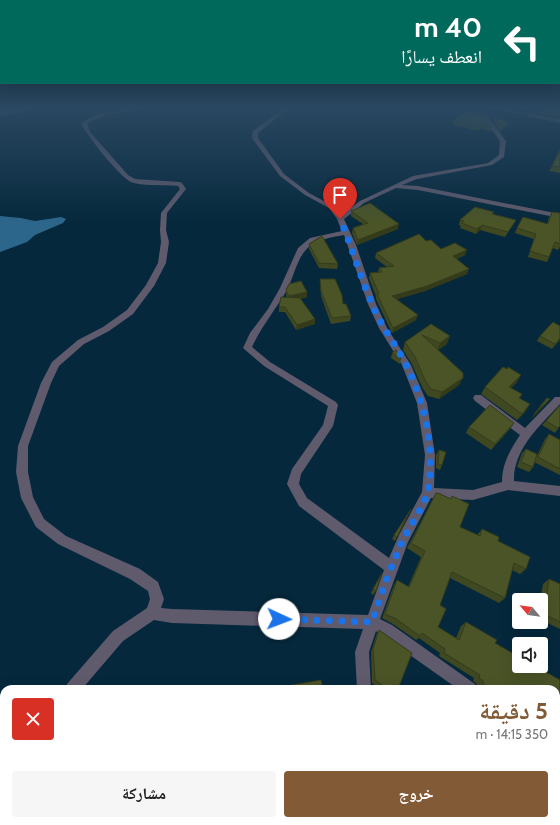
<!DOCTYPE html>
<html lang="ar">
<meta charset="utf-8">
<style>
:root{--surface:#fff;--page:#f6f6f6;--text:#222;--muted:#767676;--accent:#835a36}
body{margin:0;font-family:Cabin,"Noto Naskh Arabic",sans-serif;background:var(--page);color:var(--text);direction:rtl;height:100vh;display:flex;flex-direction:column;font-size:15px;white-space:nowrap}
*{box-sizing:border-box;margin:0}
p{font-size:13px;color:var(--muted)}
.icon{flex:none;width:22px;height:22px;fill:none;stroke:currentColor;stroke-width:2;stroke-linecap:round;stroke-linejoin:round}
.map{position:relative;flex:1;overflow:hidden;direction:ltr}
.sheet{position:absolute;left:0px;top:685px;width:560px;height:140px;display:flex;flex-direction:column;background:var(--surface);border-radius:12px 12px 0 0;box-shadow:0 4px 16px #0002;direction:rtl}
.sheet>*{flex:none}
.guide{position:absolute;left:0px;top:0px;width:560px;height:84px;box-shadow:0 4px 16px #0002;direction:rtl;background:#00695c;color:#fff;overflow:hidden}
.needle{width:26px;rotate:299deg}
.fabs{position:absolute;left:512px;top:593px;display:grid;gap:8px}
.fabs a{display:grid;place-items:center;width:36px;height:36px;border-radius:4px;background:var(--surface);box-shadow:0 4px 16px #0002;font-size:20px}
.pin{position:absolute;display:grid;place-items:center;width:34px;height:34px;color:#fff;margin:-41px -17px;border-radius:50% 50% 50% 0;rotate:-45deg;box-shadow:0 0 4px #0007}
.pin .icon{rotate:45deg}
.me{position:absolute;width:44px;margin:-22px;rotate:92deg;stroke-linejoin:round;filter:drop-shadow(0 0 3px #0008)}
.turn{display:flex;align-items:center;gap:14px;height:84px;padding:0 12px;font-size:18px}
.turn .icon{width:52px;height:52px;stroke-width:2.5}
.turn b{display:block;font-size:28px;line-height:34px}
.round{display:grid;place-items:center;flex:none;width:42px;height:42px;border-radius:4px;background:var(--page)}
.overview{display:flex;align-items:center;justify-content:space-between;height:68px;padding:0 12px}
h1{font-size:24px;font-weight:700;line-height:30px;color:var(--accent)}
.primary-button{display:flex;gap:8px;margin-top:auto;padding:8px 12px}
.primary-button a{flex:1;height:46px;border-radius:4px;background:var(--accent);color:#fff;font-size:16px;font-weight:700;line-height:46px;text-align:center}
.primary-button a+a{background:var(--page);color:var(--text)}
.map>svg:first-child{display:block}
</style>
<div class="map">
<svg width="560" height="825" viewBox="0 0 560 825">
<rect width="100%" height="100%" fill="#05283c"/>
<path fill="#2d668b" d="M 0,108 L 32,108 L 24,112 L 0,117 Z
M 0,216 L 21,218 L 35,221 L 61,217 L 66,219 L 63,223 L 35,235 L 27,242 L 0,252 Z"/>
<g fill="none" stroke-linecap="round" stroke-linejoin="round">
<path fill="#605a6d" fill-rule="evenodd" d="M 137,108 L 150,108 L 107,115 L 87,123 L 90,132 L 128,175 L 135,179 L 180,182 L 182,183 L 186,189 L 167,213 L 166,230 L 169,242 L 166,263 L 154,286 L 133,314 L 109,331 L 84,344 L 59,366 L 51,383 L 28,446 L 28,472 L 33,497 L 44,519 L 66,536 L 140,569 L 158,582 L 164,599 L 161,608 L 172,609 L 368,615 L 384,570 L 299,506 L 287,484 L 292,469 L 323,425 L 328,406 L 264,366 L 243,348 L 250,333 L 268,309 L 280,288 L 298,248 L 310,238 L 342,231 L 337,219 L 329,208 L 305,195 L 280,176 L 252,138 L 253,131 L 284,108 L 289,108 L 258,133 L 258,138 L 284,174 L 309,193 L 333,206 L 341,215 L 360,201 L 413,176 L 488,163 L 499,155 L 500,141 L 476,108 L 481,108 L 506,141 L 504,157 L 492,165 L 417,179 L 402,185 L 418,186 L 560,214 L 560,218 L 418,190 L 396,188 L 364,203 L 344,219 L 356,245 L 376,304 L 387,328 L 411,365 L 427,403 L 435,455 L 434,488 L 473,490 L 502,482 C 502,464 510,450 520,435 L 475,401 L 473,398 L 475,395 L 481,395 L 525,428 L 555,397 L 560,397 L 560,404 C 540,426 513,449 514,481 L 560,486 L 560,496 L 508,490 L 473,500 L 431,498 L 408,542 L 380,619 L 392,625 L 475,684 L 477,689 L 458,689 L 376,631 L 369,652 L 371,689 L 357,689 L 355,652 L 363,629 L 172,623 L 154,620 L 123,641 L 82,689 L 65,689 L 67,684 L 113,631 L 147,608 L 150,599 L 148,591 L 130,579 L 58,544 L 36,527 L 21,498 L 16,472 L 18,446 L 41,383 L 52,362 L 78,340 L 103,327 L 127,310 L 146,285 L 158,263 L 161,242 L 160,230 L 161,213 L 180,189 L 178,186 C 167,185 140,186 131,182 C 119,176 87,136 81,123 L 97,114 ZM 344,235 L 368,304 L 379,328 L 402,365 L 417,403 L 425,455 L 422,492 L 399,535 L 389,558 L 307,498 L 299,484 L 301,474 L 333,426 L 338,405 L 336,402 L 270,362 L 252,347 C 261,327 276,309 287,290 C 293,278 297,260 305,251 C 314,239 330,238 344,235 Z
M 490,108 L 500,108 L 560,119 L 560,123 Z
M 556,741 L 560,743 L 560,760 L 556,758 Z
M 4,778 L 4,801 L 0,802 L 0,779 Z
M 375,821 L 392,821 L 394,825 L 376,825 Z"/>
</g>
<path fill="#404822" d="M 512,108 L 527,108 L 526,111 Z
M 560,108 L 560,117 L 540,114 L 541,109 Z
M 468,110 L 493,127 L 491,132 L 481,128 L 479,130 L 474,130 L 452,124 L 454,119 Z
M 495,118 L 509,122 L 507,126 L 500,131 L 494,122 Z
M 560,150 L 560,173 L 549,171 L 552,166 Z
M 351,211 L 398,229 L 357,245 L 352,233 L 353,228 L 363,224 L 351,216 Z
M 494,212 L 493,214 L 516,220 L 513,225 L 505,237 L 480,230 L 476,234 L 460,228 L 461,226 L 459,225 L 460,220 Z
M 552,212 L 560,213 L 560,247 L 558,250 L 553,248 L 547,262 L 528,257 L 534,239 L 515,233 L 517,228 L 547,224 L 549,217 Z
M 426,241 L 441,249 L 465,255 L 457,259 L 467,274 L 425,291 L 397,299 L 416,320 L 392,333 L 376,299 L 376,296 L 369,278 L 370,273 L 378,272 L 379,268 L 387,267 L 375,258 L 376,253 Z
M 309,244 L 338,264 L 337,269 L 319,268 L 309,249 Z
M 320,279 L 343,304 L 351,316 L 350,321 L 331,324 L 321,296 Z
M 286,290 L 307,292 L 307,297 L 300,299 L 315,324 L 296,330 L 285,312 L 279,312 L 279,307 L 287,297 L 286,295 Z
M 431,324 L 447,344 L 438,350 L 459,385 L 439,399 L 428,396 L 422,387 L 412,364 L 403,350 L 405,342 Z
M 540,336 L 560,340 L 552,349 L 537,341 Z
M 392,353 L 401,359 L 400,364 L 391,358 Z
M 521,375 L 517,382 L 511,388 L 522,394 L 520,398 L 526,411 L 517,420 L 481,394 L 485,387 Z
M 546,421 L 560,426 L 555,433 L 542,425 Z
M 469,427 L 510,429 L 491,450 L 466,433 Z
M 549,434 L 560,440 L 560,475 L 534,462 L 533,467 L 529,472 L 517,467 L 522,453 L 526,449 L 535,460 L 545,439 Z
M 439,450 L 442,465 L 440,470 L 436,468 L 436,455 Z
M 436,493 L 450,499 L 452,496 L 460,527 L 477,535 L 482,529 L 498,541 L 526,569 L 520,574 L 512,570 L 505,598 L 499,603 L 450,578 L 440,605 L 438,627 L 456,638 L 461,626 L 466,622 L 495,643 L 560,680 L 560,746 L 556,746 L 556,689 L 473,689 L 478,688 L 476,683 L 473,681 L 474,678 L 439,656 L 440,653 L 419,638 L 416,640 L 393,624 L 382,618 L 394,585 L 397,580 L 408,587 L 421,557 L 407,548 Z
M 411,509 L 395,541 L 392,539 L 394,535 Z
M 549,579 L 560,584 L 560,629 L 541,620 L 541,600 L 540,600 L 543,584 Z
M 373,589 L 376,591 L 373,595 L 371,593 Z
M 379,630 L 398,689 L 381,689 L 372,683 L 371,652 L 377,633 Z"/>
<path fill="#343b1b" d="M 509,122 L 507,126 L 500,131 L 502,126 Z
M 483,124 L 481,128 L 479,130 L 480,126 Z
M 399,224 L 398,229 L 357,245 L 358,240 Z
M 482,225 L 480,230 L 476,234 L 477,229 Z
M 467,250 L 465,255 L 451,261 L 453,256 Z
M 469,269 L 467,274 L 425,291 L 391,301 L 392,296 Z
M 307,292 L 307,297 L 289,301 L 289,296 Z
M 418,315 L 416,320 L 392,333 L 393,328 Z
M 315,319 L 315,324 L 296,330 L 297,325 Z
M 450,336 L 447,344 L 437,351 L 440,343 Z
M 560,338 L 560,340 L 552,349 L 555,344 Z
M 521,375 L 517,382 L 505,394 L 509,387 Z
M 463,378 L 459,385 L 439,399 L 442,392 Z
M 550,399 L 546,404 L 531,419 L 534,414 Z
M 530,404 L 526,411 L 517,420 L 522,414 Z
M 514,423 L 510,429 L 491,450 L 495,444 Z"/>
<path fill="#4a5427" stroke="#343b1b" d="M 543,108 L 560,108 L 560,113 L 541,109 Z
M 468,110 L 483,115 L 493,127 L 483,124 L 480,126 L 475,125 L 454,119 Z
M 495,118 L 509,122 L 502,126 Z
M 560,150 L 560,167 L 552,166 Z
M 370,203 L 399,224 L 358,240 L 353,228 L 368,223 L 351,211 Z
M 475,207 L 494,212 L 492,214 L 516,220 L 508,232 L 482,225 L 477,229 L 462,223 L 464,221 L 460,220 Z
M 552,212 L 560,213 L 560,244 L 555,242 L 549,257 L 530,251 L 536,234 L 517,228 L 523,217 L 548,224 Z
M 419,234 L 426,241 L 431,240 L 441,249 L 455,243 L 467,250 L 453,256 L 469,269 L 427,286 L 392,296 L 418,315 L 393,328 L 377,294 L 379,294 L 370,273 L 382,272 L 379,268 L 394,266 L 376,253 Z
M 322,236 L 338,264 L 319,263 L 309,244 Z
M 320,279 L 335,279 L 342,295 L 343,304 L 346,304 L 351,316 L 332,318 L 321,291 Z
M 301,281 L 307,292 L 289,296 L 286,290 L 289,284 Z
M 281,297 L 300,298 L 315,319 L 297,325 L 285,307 L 279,307 Z
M 553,322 L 560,326 L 560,338 L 555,344 L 540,336 Z
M 431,324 L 450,336 L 440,343 L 422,335 L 463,373 L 463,378 L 442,392 L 431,389 L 425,380 L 415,357 L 405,342 Z
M 396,350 L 401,359 L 392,353 Z
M 503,367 L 507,369 L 508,367 L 521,375 L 509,387 L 522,394 L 519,398 L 530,404 L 522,414 L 485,387 Z
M 547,398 L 550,399 L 534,414 Z
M 490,405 L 514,423 L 495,444 L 469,427 Z
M 560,405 L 560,426 L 558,428 L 546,421 Z
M 549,434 L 560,440 L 560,469 L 538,457 Z
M 526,449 L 537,454 L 533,467 L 521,462 Z
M 439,450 L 446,452 L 442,465 L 438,464 Z
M 436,493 L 438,493 L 451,499 L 452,496 L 469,504 L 460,527 L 480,536 L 482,529 L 499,537 L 498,541 L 530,557 L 526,569 L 514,563 L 505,598 L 452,572 L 440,605 L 446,609 L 438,627 L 459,640 L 466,622 L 497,640 L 495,643 L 519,657 L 519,666 L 535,666 L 560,680 L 560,743 L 556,741 L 556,689 L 475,689 L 476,688 L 484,687 L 483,681 L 479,678 L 480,675 L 444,653 L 445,649 L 422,633 L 420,636 L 396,619 L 385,614 L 397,580 L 409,587 L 425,551 L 411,543 Z
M 411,509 L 397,537 L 394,535 Z
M 382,573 L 376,591 L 373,589 Z
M 549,579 L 560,584 L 560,622 L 544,614 Z
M 379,630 L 412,653 L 398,689 L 388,689 L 375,680 L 373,649 Z
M 321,680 L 323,689 L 293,689 L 292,685 Z"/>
<linearGradient id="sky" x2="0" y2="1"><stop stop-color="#031621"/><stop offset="0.48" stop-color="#2a4861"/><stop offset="1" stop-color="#2a4861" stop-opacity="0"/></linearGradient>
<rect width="560" height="224" fill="url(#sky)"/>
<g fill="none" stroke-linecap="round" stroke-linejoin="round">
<path stroke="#1a73e8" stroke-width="7" stroke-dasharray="0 12.6" d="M 279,619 L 372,622 C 381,594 391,566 403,540 C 409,527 426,503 428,491 C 435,450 425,402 406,365 C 396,344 381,326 372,304 C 360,276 352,247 340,219"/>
</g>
</svg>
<div class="fabs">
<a><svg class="needle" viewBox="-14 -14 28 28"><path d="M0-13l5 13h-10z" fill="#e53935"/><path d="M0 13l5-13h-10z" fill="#767676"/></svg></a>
<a><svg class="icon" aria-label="sound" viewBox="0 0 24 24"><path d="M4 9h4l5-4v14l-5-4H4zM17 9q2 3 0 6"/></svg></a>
</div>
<div class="pin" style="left:340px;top:219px;background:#d93025"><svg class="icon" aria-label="arrive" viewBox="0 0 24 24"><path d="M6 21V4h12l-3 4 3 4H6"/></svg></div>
<svg class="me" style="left:279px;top:619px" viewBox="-20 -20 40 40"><circle r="19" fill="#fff"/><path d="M0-13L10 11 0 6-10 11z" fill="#1a73e8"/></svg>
<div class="guide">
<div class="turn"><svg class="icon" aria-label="left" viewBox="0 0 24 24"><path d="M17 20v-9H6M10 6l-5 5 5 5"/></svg><div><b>40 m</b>انعطف يسارًا</div></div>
</div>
<section class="sheet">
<div class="overview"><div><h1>5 دقيقة</h1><p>350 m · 14:15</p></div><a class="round" style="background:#d93025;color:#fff"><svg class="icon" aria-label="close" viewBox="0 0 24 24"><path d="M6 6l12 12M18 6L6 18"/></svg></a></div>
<div class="primary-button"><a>خروج</a><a>مشاركة</a></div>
</section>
</div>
